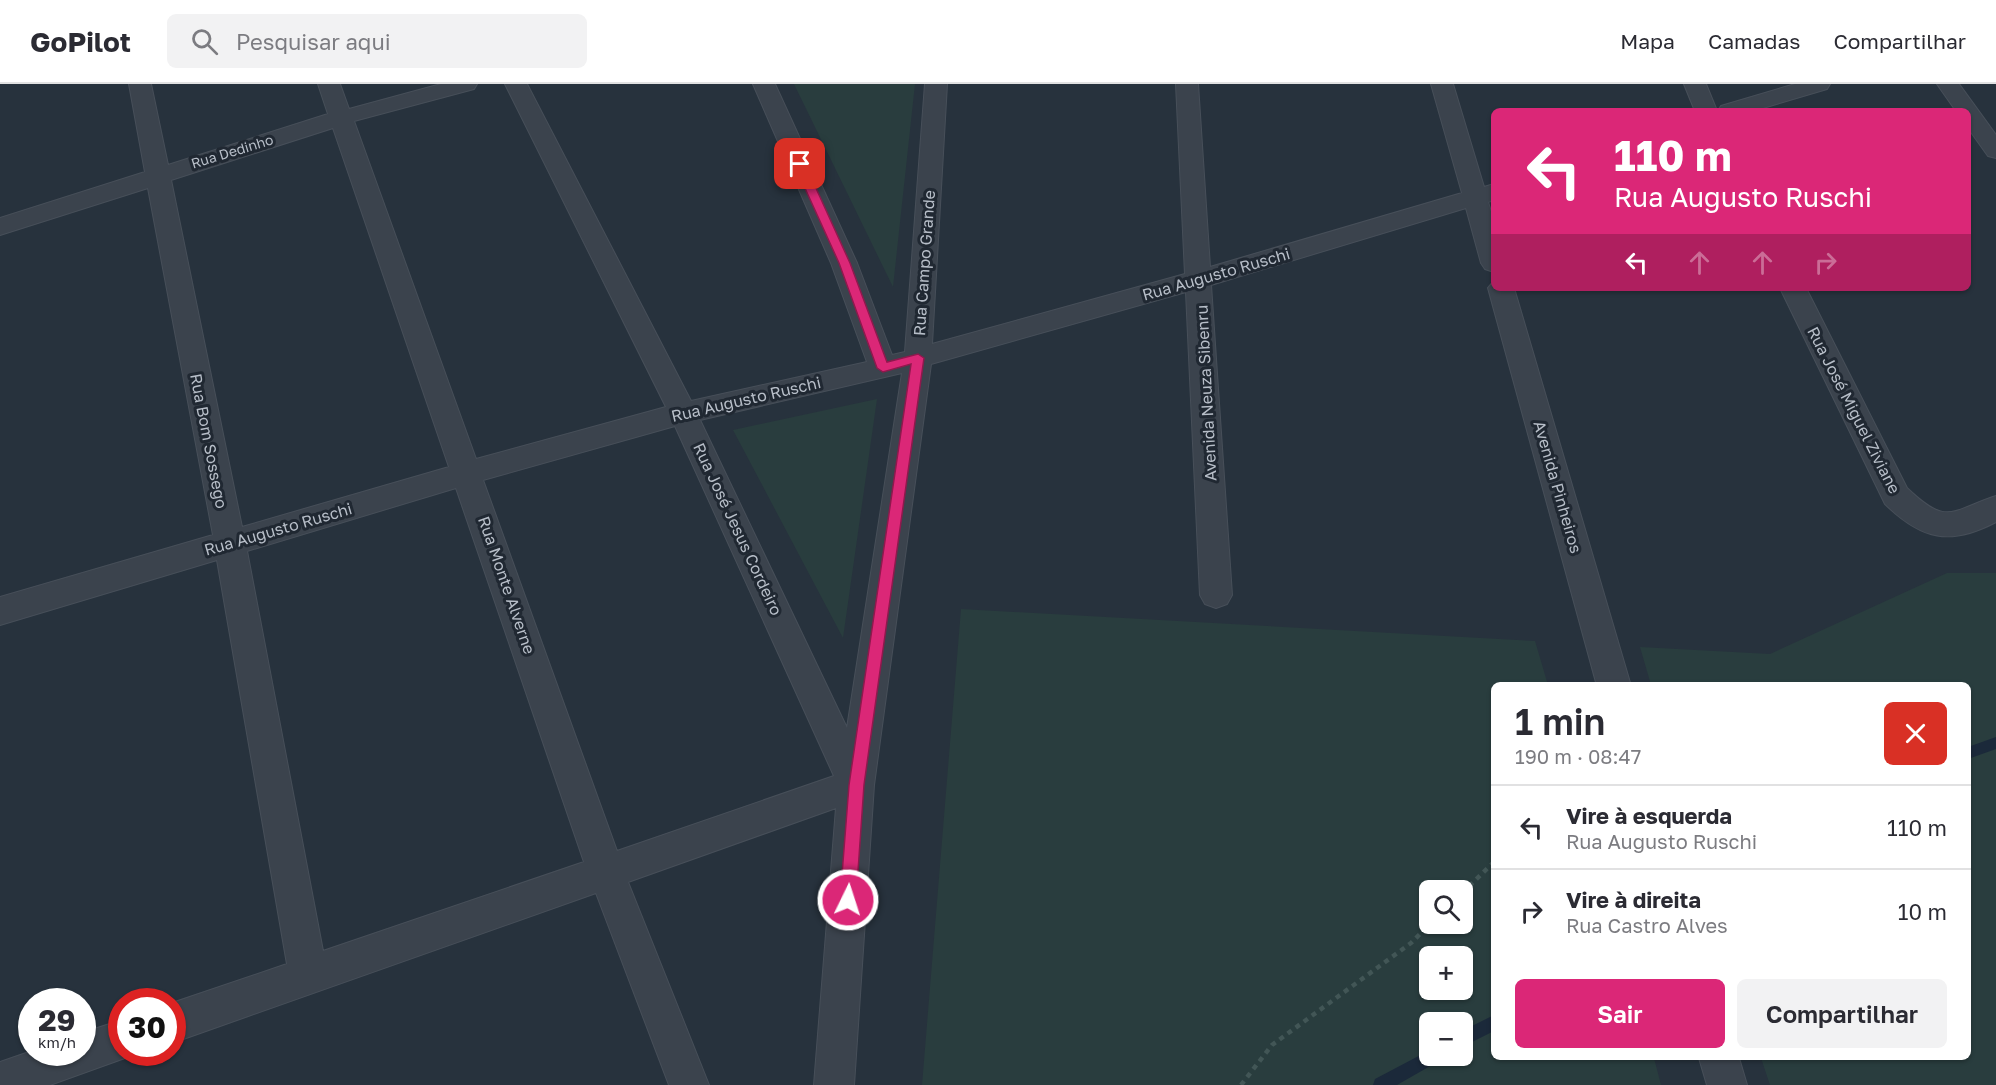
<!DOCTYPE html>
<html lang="pt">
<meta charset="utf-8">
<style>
:root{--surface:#fff;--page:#f2f2f3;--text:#2b2b33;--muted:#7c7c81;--line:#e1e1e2;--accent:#db2777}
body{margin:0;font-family:"Golos Text",sans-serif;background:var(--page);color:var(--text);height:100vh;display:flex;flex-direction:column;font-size:22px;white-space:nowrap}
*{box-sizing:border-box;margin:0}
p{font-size:20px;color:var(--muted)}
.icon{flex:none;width:33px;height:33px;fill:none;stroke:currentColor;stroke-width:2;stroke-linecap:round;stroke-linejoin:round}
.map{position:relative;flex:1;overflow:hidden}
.sheet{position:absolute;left:1491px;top:598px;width:480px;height:378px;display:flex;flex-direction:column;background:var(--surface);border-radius:9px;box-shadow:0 2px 4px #0004}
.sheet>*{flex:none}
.top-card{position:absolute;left:1491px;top:24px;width:480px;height:183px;border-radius:9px;box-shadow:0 2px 4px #0004;background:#db2777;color:#fff;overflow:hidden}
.fabs{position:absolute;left:1419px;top:796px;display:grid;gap:12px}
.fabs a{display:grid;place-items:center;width:54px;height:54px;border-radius:9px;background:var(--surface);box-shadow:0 2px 4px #0004;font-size:30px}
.speed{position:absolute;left:18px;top:904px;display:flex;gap:12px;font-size:30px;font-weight:700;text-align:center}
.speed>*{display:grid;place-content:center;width:78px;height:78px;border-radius:50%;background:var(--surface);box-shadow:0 2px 4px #0004;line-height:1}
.speed small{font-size:15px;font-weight:400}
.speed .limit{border:9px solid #d22;background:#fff;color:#111}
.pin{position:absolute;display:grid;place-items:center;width:51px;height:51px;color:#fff;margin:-26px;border-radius:12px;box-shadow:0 3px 9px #0006}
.me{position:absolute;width:66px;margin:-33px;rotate:4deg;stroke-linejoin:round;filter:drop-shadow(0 0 4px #0008)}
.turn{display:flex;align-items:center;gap:21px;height:126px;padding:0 24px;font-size:27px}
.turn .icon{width:78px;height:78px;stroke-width:2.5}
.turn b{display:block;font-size:42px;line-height:51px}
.lanes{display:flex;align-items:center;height:57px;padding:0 24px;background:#0003;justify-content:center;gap:30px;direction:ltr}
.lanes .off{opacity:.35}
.round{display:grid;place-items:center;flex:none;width:63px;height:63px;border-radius:9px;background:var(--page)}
.headline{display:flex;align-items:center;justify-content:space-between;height:102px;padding:0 24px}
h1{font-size:36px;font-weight:600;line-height:45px}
.action{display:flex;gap:12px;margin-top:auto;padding:12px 24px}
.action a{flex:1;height:69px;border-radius:9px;background:var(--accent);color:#fff;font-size:24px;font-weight:600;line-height:69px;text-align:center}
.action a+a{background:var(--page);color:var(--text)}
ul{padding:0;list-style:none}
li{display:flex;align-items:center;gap:18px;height:84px;padding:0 24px;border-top:2px solid var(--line)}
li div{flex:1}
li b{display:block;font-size:22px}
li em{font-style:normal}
header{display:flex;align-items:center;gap:36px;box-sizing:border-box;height:84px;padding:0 30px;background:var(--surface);border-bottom:2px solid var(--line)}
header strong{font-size:28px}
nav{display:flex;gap:33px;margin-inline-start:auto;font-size:21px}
.search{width:420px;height:54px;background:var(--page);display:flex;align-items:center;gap:15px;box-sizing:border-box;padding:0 21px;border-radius:9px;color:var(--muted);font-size:22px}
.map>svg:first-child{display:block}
</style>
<header>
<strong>GoPilot</strong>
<div class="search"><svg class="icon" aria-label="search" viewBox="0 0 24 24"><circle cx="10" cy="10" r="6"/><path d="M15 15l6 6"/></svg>Pesquisar aqui</div>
<nav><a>Mapa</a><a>Camadas</a><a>Compartilhar</a></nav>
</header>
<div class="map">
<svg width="1996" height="1001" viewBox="0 0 1996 1001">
<rect width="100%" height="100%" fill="#27323d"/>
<path fill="#293d3e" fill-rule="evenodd" d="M 794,0 L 915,0 L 893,203 Z
M 877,315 L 843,554 L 733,346 Z
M 1947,489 L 1996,489 L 1996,1001 L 1770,1001 L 1761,974 L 1968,974 L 1968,602 L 1651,601 L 1640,563 L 1770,570 Z
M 961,525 L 1535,557 L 1548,601 L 1494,602 L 1494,974 L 1654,974 L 1661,1001 L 922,1001 ZM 1430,807 L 1462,807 L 1462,840 L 1430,840 ZM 1430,873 L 1462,873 L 1462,906 L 1430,906 ZM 1430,939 L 1462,939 L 1462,972 L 1430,972 Z"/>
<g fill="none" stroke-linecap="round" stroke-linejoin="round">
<path fill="#1b293a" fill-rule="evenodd" d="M 1996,653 L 1996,665 L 1968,675 L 1968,663 Z
M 1494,931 L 1494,947 L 1462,963 L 1462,947 Z
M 1430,966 L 1430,972 L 1442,972 L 1439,977 L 1397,1001 L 1373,1001 L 1375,995 Z"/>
<g stroke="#474f59" stroke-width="2">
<path id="street" d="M 129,0 L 151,0 L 168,81 L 328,30 L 318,0 L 340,0 L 349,25 L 441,0 L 477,0 L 474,5 L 354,37 L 476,375 L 666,323 L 505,0 L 527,0 L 691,317 L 867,278 L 831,179 L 753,0 L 775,0 L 857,179 L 892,271 L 905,268 L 925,0 L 947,0 L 932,260 L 1185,190 L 1176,0 L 1198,0 L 1210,183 L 1462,109 L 1431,0 L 1453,0 L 1484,103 L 1494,100 L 1494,116 L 1488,118 L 1494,137 L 1494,188 L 1485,185 L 1481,179 L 1466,124 L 1211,201 L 1232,511 L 1227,520 L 1216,524 L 1205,520 L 1200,511 L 1186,208 L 931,280 L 874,701 L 854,1001 L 814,1001 L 836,724 L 628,798 L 709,1001 L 669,1001 L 596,809 L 172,959 L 172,919 L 287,880 L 217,476 L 0,541 L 0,513 L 213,451 L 148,104 L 0,151 L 0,134 L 145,88 ZM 333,44 L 449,383 L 242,443 L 171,96 ZM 902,289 L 847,644 L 700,336 ZM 675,342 L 834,692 L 617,767 L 483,396 ZM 456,404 L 584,778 L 323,867 L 247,467 Z
M 1684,0 L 1706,0 L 1717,27 L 1695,27 Z
M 1795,0 L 1830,0 L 1827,5 L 1753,27 L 1718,27 L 1721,22 Z
M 1937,0 L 1959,0 L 1996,51 L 1996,74 L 1988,72 L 1968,44 L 1968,27 L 1956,27 Z
M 1494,197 L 1494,204 L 1514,204 L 1631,602 L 1597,602 L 1488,204 Z
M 1780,204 L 1806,204 L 1907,404 C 1948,443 1950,427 1996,412 L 1996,438 C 1950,462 1922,456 1885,420 Z
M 122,936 L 122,969 L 136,970 L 50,1001 L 0,1001 L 0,978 L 32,967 L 32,969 L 82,969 L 82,949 Z
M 1699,974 L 1739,974 L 1747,1001 L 1707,1001 Z"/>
</g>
<path stroke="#425656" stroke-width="4.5" stroke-dasharray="5 5" stroke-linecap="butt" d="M 1462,809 L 1494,778
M 1241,1001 L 1272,961 L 1411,859 L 1430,840"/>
<use href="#street" fill="#3b434d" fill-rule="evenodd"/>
</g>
<path fill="#db2777" stroke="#8e194d" stroke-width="1.5" d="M 800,76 L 805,80 L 850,179 L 887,278 L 918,270 L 924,274 L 864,701 L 856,816 L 854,822 L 848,824 L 842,822 L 840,816 L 849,701 L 911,280 L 883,288 L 877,284 L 839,179 L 794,80 Z"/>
<g text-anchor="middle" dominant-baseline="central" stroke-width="6" stroke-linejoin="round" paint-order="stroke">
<g font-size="14" fill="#b7bec8" stroke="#202832">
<text transform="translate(232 67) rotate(-17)">Rua Dedinho</text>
</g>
<g font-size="16" fill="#b7bec8" stroke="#202832">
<text transform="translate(924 179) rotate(-86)">Rua Campo Grande</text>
<text transform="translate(1216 190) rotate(-16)">Rua Augusto Ruschi</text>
<text transform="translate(1206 309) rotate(-93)">Avenida Neuza Sibenru</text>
<text transform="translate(746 315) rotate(-13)">Rua Augusto Ruschi</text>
<text transform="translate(1854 326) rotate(63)">Rua José Miguel Ziviane</text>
<text transform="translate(209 357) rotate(79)">Rua Bom Sossego</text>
<text transform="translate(1558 403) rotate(74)">Avenida Pinheiros</text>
<text transform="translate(278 445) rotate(-16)">Rua Augusto Ruschi</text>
<text transform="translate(738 445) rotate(65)">Rua José Jesus Cordeiro</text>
<text transform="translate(507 501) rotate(71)">Rua Monte Alverne</text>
</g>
</g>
</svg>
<div class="fabs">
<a><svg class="icon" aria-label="search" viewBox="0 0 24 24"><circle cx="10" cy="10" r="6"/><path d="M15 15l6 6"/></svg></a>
<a>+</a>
<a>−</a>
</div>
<div class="speed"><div>29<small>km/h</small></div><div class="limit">30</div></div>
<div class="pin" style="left:800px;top:80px;background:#d93025"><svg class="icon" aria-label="arrive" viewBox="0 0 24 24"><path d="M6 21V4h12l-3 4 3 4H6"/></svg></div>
<svg class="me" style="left:848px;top:816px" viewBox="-20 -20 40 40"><circle r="17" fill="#db2777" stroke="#fff" stroke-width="3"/><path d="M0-11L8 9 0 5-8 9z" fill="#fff"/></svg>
<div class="top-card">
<div class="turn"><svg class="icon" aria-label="left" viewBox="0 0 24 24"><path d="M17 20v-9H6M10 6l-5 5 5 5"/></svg><div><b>110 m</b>Rua Augusto Ruschi</div></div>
<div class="lanes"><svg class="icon" aria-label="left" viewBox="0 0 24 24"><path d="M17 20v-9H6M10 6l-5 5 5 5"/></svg><svg class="icon off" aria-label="ahead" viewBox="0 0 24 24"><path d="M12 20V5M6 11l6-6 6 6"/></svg><svg class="icon off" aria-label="ahead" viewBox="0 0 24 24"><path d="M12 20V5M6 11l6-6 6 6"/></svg><svg class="icon off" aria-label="right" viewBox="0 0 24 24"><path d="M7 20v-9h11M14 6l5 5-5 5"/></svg></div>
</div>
<section class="sheet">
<div class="headline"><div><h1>1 min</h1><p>190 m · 08:47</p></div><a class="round" style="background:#d93025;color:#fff"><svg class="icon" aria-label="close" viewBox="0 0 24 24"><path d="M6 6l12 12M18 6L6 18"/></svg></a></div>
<ul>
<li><svg class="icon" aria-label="left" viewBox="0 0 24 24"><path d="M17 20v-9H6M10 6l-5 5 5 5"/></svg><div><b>Vire à esquerda</b><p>Rua Augusto Ruschi</p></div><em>110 m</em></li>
<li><svg class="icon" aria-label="right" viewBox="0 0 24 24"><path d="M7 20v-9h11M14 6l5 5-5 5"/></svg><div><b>Vire à direita</b><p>Rua Castro Alves</p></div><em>10 m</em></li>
</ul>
<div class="action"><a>Sair</a><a>Compartilhar</a></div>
</section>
</div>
